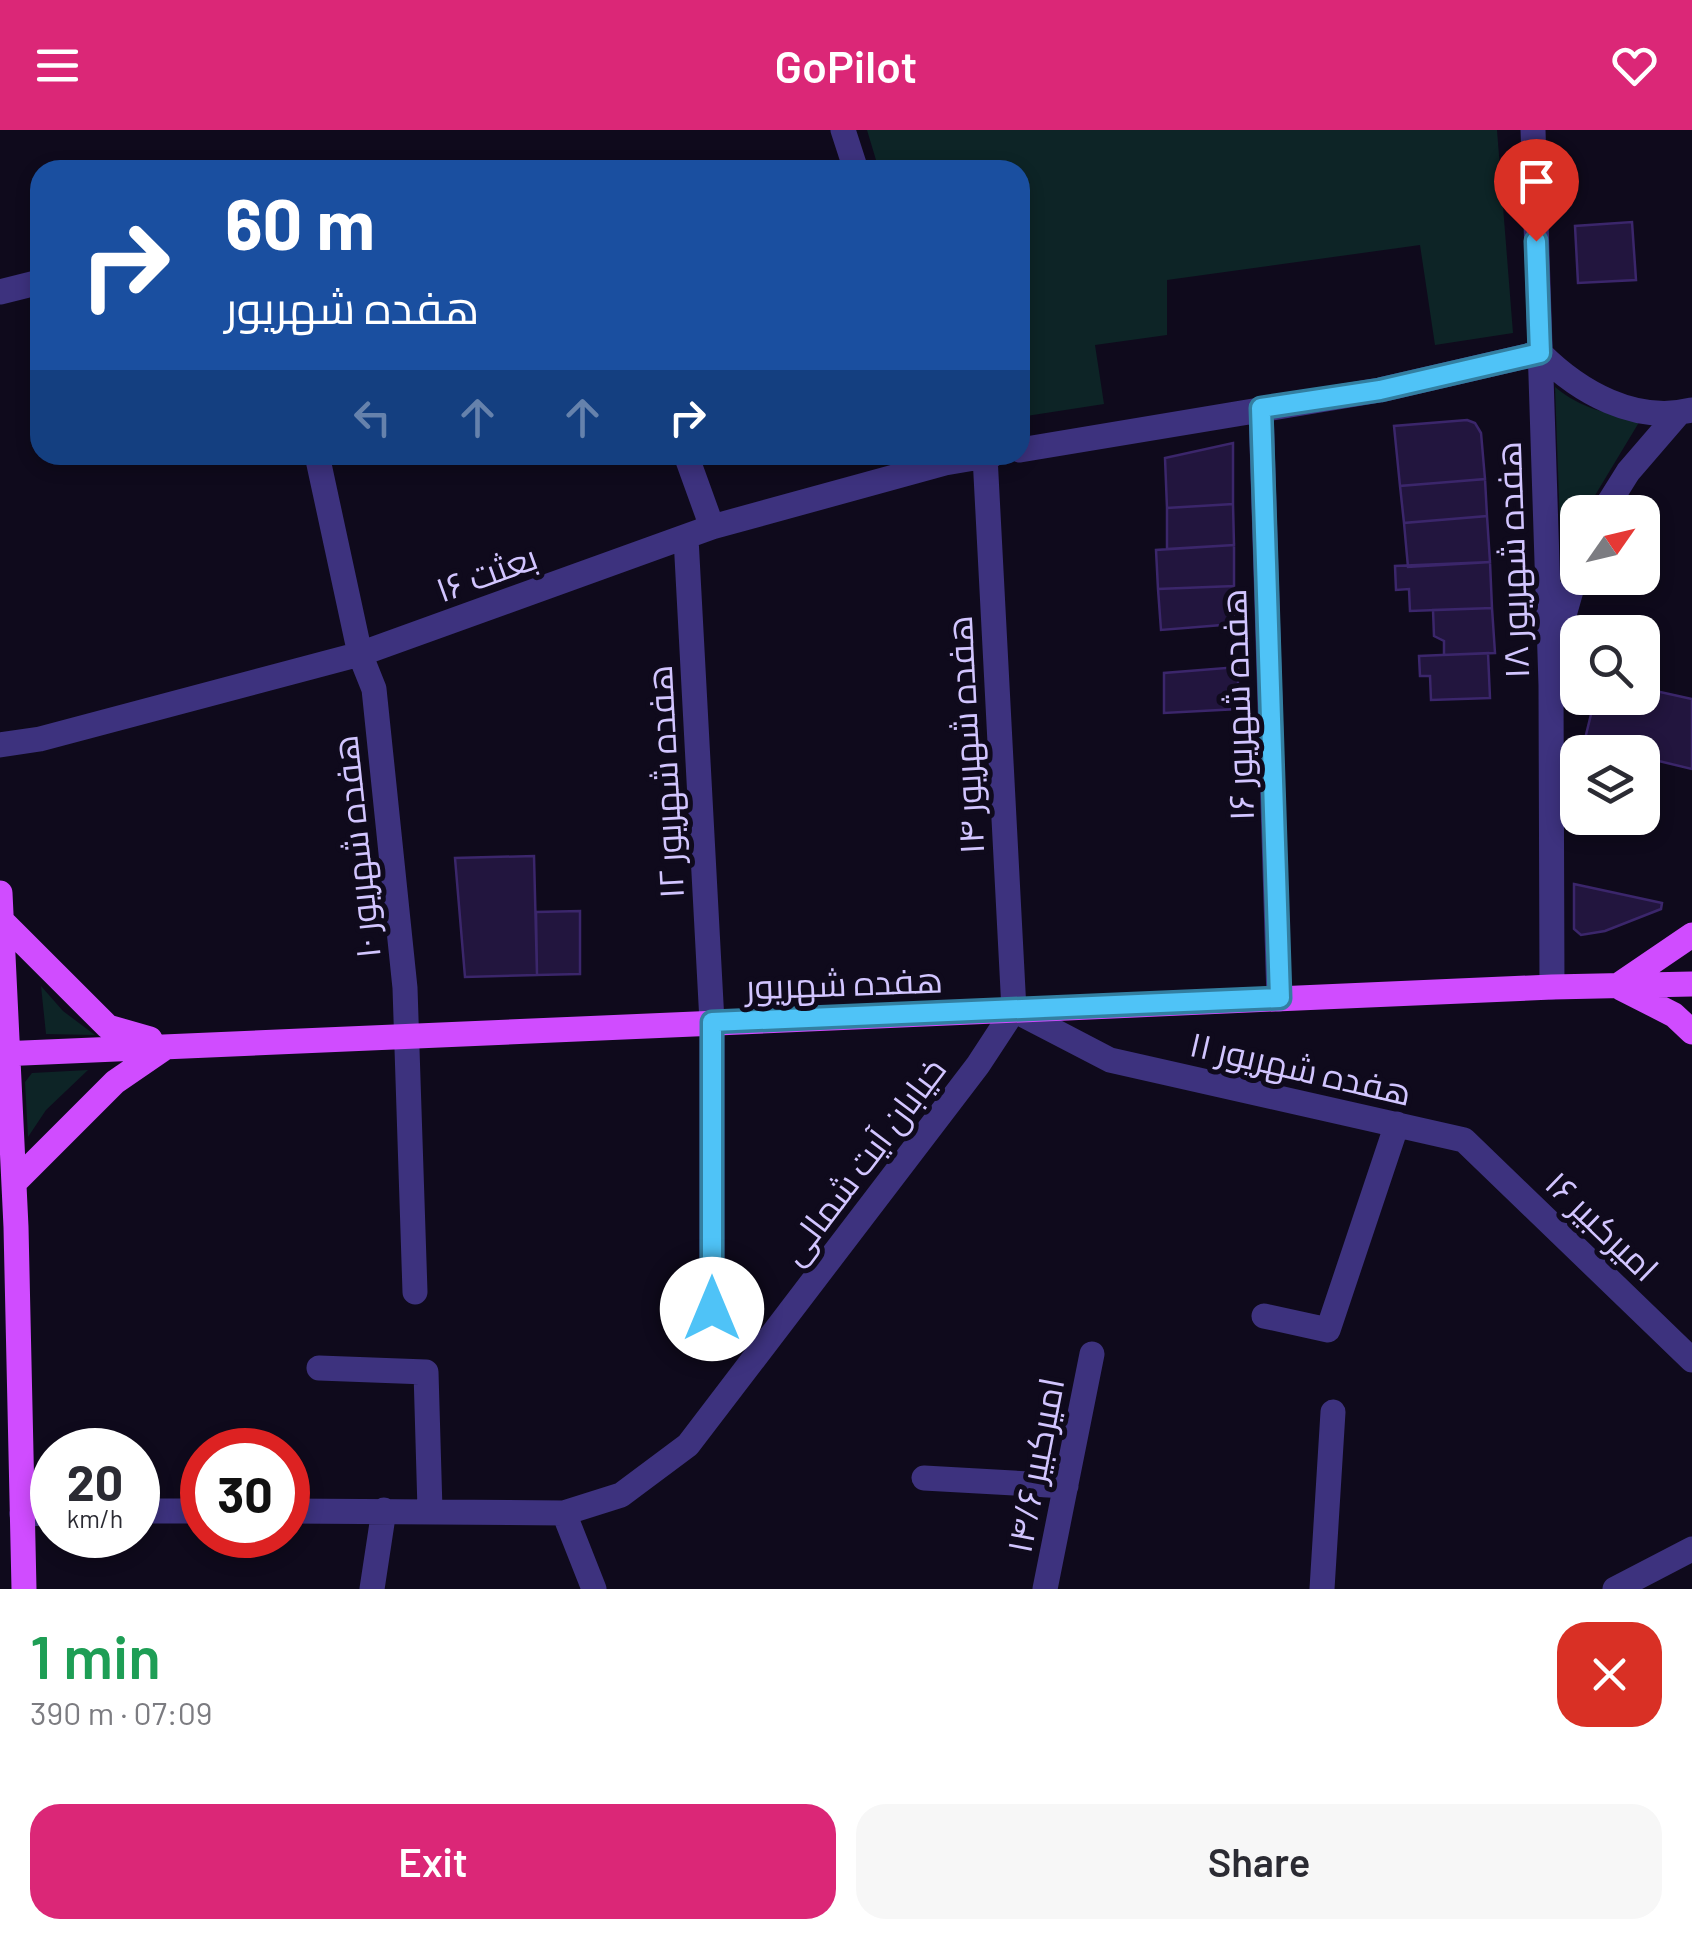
<!DOCTYPE html>
<meta charset="utf-8">
<style>
:root{--surface:#fff;--page:#f7f7f7;--text:#2b2b33;--muted:#7c7c81;--accent:#db2777}
body{margin:0;font-family:Barlow,Cairo,sans-serif;background:var(--page);color:var(--text);height:100vh;display:flex;flex-direction:column;font-size:38px;white-space:nowrap}
*{box-sizing:border-box;margin:0}
p{font-size:32px;color:var(--muted)}
.icon{flex:none;width:55px;height:55px;fill:none;stroke:currentColor;stroke-width:2;stroke-linecap:round;stroke-linejoin:round}
.map{position:relative;height:1459px;overflow:hidden}
.panel{display:flex;flex-direction:column;background:var(--surface);flex:1}
.panel>*{flex:none}
.top-card{position:absolute;left:30px;top:30px;width:1000px;height:305px;border-radius:30px;box-shadow:0 5px 15px #0003;background:#1a4fa0;color:#fff;overflow:hidden}
.needle{width:65px;rotate:56deg}
.fabs{position:absolute;left:1560px;top:365px;display:grid;gap:20px}
.fabs a{display:grid;place-items:center;width:100px;height:100px;border-radius:20px;background:var(--surface);box-shadow:0 5px 15px #0003;font-size:50px}
.speed{position:absolute;left:30px;top:1298px;display:flex;gap:20px;font-size:50px;font-weight:700;text-align:center}
.speed>*{display:grid;place-content:center;width:130px;height:130px;border-radius:50%;background:var(--surface);box-shadow:0 5px 15px #0003;line-height:1}
.speed small{font-size:25px;font-weight:400}
.speed .limit{border:15px solid #d22;background:#fff;color:#111}
.pin{position:absolute;display:grid;place-items:center;width:85px;height:85px;color:#fff;margin:-102px -42px;border-radius:50% 50% 50% 0;rotate:-45deg;box-shadow:0 0 10px #0007}
.pin .icon{rotate:45deg}
.me{position:absolute;width:110px;margin:-55px;rotate:0deg;stroke-linejoin:round;filter:drop-shadow(0 0 8px #0008)}
.turn{display:flex;align-items:center;gap:35px;height:210px;padding:0 30px;font-size:45px}
.turn .icon{width:130px;height:130px;stroke-width:2.5}
.turn b{display:block;font-size:70px;line-height:85px}
.lanes{display:flex;align-items:center;height:95px;padding:0 30px;background:#0003;justify-content:center;gap:50px;direction:ltr}
.lanes .off{opacity:.35}
.round{display:grid;place-items:center;flex:none;width:105px;height:105px;border-radius:30px;background:var(--page)}
.head{display:flex;align-items:center;justify-content:space-between;height:170px;padding:0 30px}
h1{font-size:60px;font-weight:600;line-height:75px;color:#1e9e55}
.cta{display:flex;gap:20px;margin-top:auto;padding:20px 30px}
.cta a{flex:1;height:115px;border-radius:30px;background:var(--accent);color:#fff;font-size:40px;font-weight:600;line-height:115px;text-align:center}
.cta a+a{background:var(--page);color:var(--text)}
header{display:flex;justify-content:space-between;align-items:center;height:130px;padding:0 30px;background:var(--accent);color:#fff;font-size:45px;font-weight:600}
.map>svg:first-child{display:block}
</style>
<header><svg class="icon" aria-label="menu" viewBox="0 0 24 24"><path d="M4 6h16M4 12h16M4 18h16"/></svg>GoPilot<svg class="icon" aria-label="heart" viewBox="0 0 24 24"><path d="M12 20l-8-8c-3-5 5-10 8-4 3-6 11-1 8 4z"/></svg></header>
<div class="map">
<svg width="1692" height="1459" viewBox="0 0 1692 1459">
<rect width="100%" height="100%" fill="#0f0a1c"/>
<path fill="#0d2426" d="M 867,0 L 1497,0 L 1513,203 L 1435,215 L 1420,115 L 1167,150 L 1167,205 L 1095,215 L 1104,274 L 1020,287 L 1020,40 L 879,40 Z
M 1555,257 C 1580,278 1609,285 1641,289 L 1585,382 L 1578,382 L 1577,395 L 1561,424 Z
M 41,856 L 63,881 L 95,905 L 46,904 Z
M 88,940 L 46,980 L 28,1007 L 25,952 L 32,943 Z"/>
<path fill="#22153e" stroke="#3b266b" stroke-width="2.5" d="M 1632,92 L 1636,150 L 1578,153 L 1575,96 Z
M 1467,290 L 1475,293 L 1481,303 L 1485,349 L 1400,356 L 1394,296 Z
M 1233,313 L 1233,374 L 1167,378 L 1165,328 Z
M 1485,349 L 1487,386 L 1404,393 L 1400,356 Z
M 1233,374 L 1234,415 L 1167,419 L 1167,378 Z
M 1487,386 L 1490,432 L 1408,437 L 1404,393 Z
M 1234,415 L 1234,456 L 1158,459 L 1156,420 Z
M 1490,432 L 1492,478 L 1410,481 L 1409,459 L 1396,460 L 1395,436 Z
M 1234,456 L 1234,494 L 1161,500 L 1158,459 Z
M 1492,478 L 1495,523 L 1444,525 L 1444,511 L 1434,506 L 1433,480 Z
M 1488,523 L 1490,568 L 1431,570 L 1430,546 L 1420,546 L 1419,526 Z
M 1238,537 L 1238,579 L 1164,583 L 1164,543 Z
M 1642,558 L 1692,569 L 1692,639 L 1642,627 L 1642,622 L 1624,622 L 1584,613 L 1595,568 L 1642,568 Z
M 534,726 L 537,845 L 465,847 L 455,728 Z
M 1574,754 L 1662,773 L 1661,779 L 1605,801 L 1581,805 L 1574,799 Z
M 580,781 L 580,844 L 537,845 L 536,782 Z"/>
<g fill="none" stroke-linecap="round" stroke-linejoin="round">
<path stroke="#3d327e" stroke-width="25" d="M 843,0 L 856,40
M 1533,0 L 1551,555 L 1552,857
M 0,162 L 40,152
M 1540,223 C 1579,262 1635,294 1692,280
M 1261,279 L 1279,869
M 1020,320 L 1380,260 L 1540,223
M 317,325 L 360,524 L 374,559 L 405,858 L 415,1162
M 686,325 L 712,397
M 985,326 L 1014,880
M 1603,382 L 1628,342 L 1678,284
M 686,408 L 712,892 L 712,1179
M 1558,506 L 1578,436
M 0,615 L 40,609 L 360,524 L 712,397 L 945,333 L 992,325
M 1014,880 L 1110,930 L 1464,1010 L 1692,1230
M 1264,1186 L 1328,1200 L 1397,994
M 319,1238 L 426,1242 L 430,1380
M 924,1348 L 1066,1356
M 138,1381 L 202,1381
M 288,1381 L 564,1383 L 621,1365 L 688,1315 L 978,935 L 1014,880
M 564,1383 L 594,1459
M 22,1384 L 52,1383
M 372,1459 L 384,1380
M 1045,1459 L 1092,1224
M 1322,1459 L 1333,1282
M 1615,1459 L 1692,1419"/>
<path stroke="#d04cff" stroke-width="25" d="M 0,763 L 16,1097 L 24,1459
M 2,791 L 108,897 L 150,909
M 1617,856 L 1692,805
M 1621,858 L 1674,885 L 1692,902
M 0,924 L 1552,857 L 1692,854
M 14,1053 L 115,952 L 166,917"/>
</g>
<g fill="none" stroke-linecap="round" stroke-linejoin="round">
<g stroke="#337fa1" stroke-width="25">
<path id="route" d="M 712,1179 L 712,892 L 1280,868 L 1261,278 L 1380,260 L 1540,223 L 1536,111"/>
</g>
<use href="#route" stroke="#4fc3f7" stroke-width="18"/>
</g>
<g text-anchor="middle" dominant-baseline="central" stroke-width="10" stroke-linejoin="round" paint-order="stroke">
<g font-size="35" fill="#d2c5ff" stroke="#0f0a1c">
<text transform="translate(1511 430) rotate(-92)">هفده شهریور ۱۸</text>
<text transform="translate(486 442) rotate(-20)">بعثت ۱۶</text>
<text transform="translate(1236 575) rotate(-92)">هفده شهریور ۱۶</text>
<text transform="translate(964 605) rotate(-93)">هفده شهریور ۱۴</text>
<text transform="translate(664 652) rotate(-93)">هفده شهریور ۱۲</text>
<text transform="translate(355 717) rotate(-96)">هفده شهریور ۱۰</text>
<text transform="translate(844 852) rotate(-2)">هفده شهریور</text>
<text transform="translate(1301 937) rotate(13)">هفده شهریور ۱۱</text>
<text transform="translate(862 1030) rotate(-53)">خیابان آیت شمالی</text>
<text transform="translate(1603 1095) rotate(44)">امیرکبیر ۱۶</text>
<text transform="translate(1034 1335) rotate(-79)">امیرکبیر ۱۴/۶</text>
</g>
</g>
</svg>
<div class="fabs">
<a><svg class="needle" viewBox="-14 -14 28 28"><path d="M0-13l5 13h-10z" fill="#e53935"/><path d="M0 13l5-13h-10z" fill="#7c7c81"/></svg></a>
<a><svg class="icon" aria-label="search" viewBox="0 0 24 24"><circle cx="10" cy="10" r="6"/><path d="M15 15l6 6"/></svg></a>
<a><svg class="icon" aria-label="layers" viewBox="0 0 24 24"><path d="M12 4l9 5-9 5-9-5zM3 14l9 5 9-5"/></svg></a>
</div>
<div class="speed"><div>20<small>km/h</small></div><div class="limit">30</div></div>
<div class="pin" style="left:1536px;top:111px;background:#d93025"><svg class="icon" aria-label="arrive" viewBox="0 0 24 24"><path d="M6 21V4h12l-3 4 3 4H6"/></svg></div>
<svg class="me" style="left:712px;top:1179px" viewBox="-20 -20 40 40"><circle r="19" fill="#fff"/><path d="M0-13L10 11 0 6-10 11z" fill="#4fc3f7"/></svg>
<div class="top-card">
<div class="turn"><svg class="icon" aria-label="right" viewBox="0 0 24 24"><path d="M7 20v-9h11M14 6l5 5-5 5"/></svg><div><b>60 m</b>هفده شهریور</div></div>
<div class="lanes"><svg class="icon off" aria-label="left" viewBox="0 0 24 24"><path d="M17 20v-9H6M10 6l-5 5 5 5"/></svg><svg class="icon off" aria-label="ahead" viewBox="0 0 24 24"><path d="M12 20V5M6 11l6-6 6 6"/></svg><svg class="icon off" aria-label="ahead" viewBox="0 0 24 24"><path d="M12 20V5M6 11l6-6 6 6"/></svg><svg class="icon" aria-label="right" viewBox="0 0 24 24"><path d="M7 20v-9h11M14 6l5 5-5 5"/></svg></div>
</div>
</div>
<section class="panel">
<div class="head"><div><h1>1 min</h1><p>390 m · 07:09</p></div><a class="round" style="background:#d93025;color:#fff"><svg class="icon" aria-label="close" viewBox="0 0 24 24"><path d="M6 6l12 12M18 6L6 18"/></svg></a></div>
<div class="cta"><a>Exit</a><a>Share</a></div>
</section>
